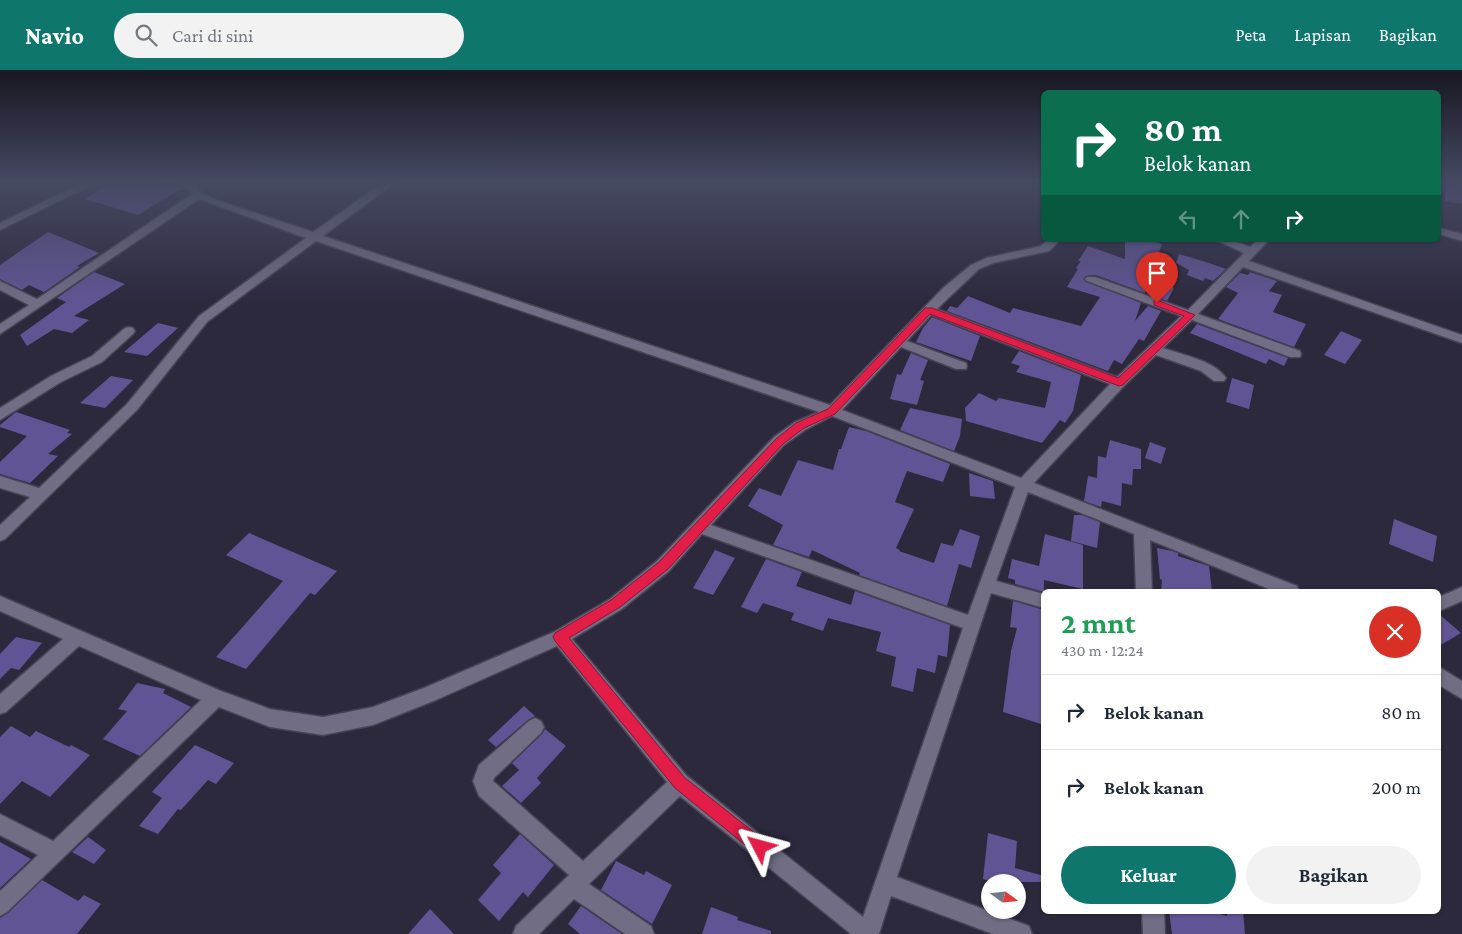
<!DOCTYPE html>
<html lang="id">
<meta charset="utf-8">
<style>
:root{--surface:#fff;--page:#f2f2f3;--text:#1f2937;--muted:#747a83;--line:#e0e1e3;--accent:#0f766e}
body{margin:0;font-family:"Crimson Pro",serif;background:var(--page);color:var(--text);height:100vh;display:flex;flex-direction:column;font-size:19px;white-space:nowrap}
*{box-sizing:border-box;margin:0}
p{font-size:16px;color:var(--muted)}
.icon{flex:none;width:28px;height:28px;fill:none;stroke:currentColor;stroke-width:2;stroke-linecap:round;stroke-linejoin:round}
.map{position:relative;flex:1;overflow:hidden}
.details{position:absolute;left:1041px;top:519px;width:400px;height:325px;display:flex;flex-direction:column;background:var(--surface);border-radius:8px;box-shadow:0 1px 4px #0004}
.details>*{flex:none}
.banner{position:absolute;left:1041px;top:20px;width:400px;height:152px;border-radius:8px;box-shadow:0 1px 4px #0004;background:#0b6e4f;color:#fff;overflow:hidden}
.needle{width:32px;rotate:105deg}
.fabs{position:absolute;left:981px;top:804px;display:grid;gap:10px}
.fabs a{display:grid;place-items:center;width:45px;height:45px;border-radius:50%;background:var(--surface);box-shadow:0 1px 4px #0004;font-size:25px}
.pin{position:absolute;display:grid;place-items:center;width:42px;height:42px;color:#fff;margin:-51px -21px;border-radius:50% 50% 50% 0;rotate:-45deg;box-shadow:0 0 5px #0007}
.pin .icon{rotate:45deg}
.me{position:absolute;width:55px;margin:-28px;rotate:309deg;stroke-linejoin:round;filter:drop-shadow(0 0 4px #0008)}
.turn{display:flex;align-items:center;gap:18px;height:105px;padding:0 20px;font-size:22px}
.turn .icon{width:65px;height:65px;stroke-width:2.5}
.turn b{display:block;font-size:35px;line-height:42px}
.lanes{display:flex;align-items:center;height:48px;padding:0 20px;background:#0003;justify-content:center;gap:25px;direction:ltr}
.lanes .off{opacity:.35}
.round{display:grid;place-items:center;flex:none;width:52px;height:52px;border-radius:26px;background:var(--page)}
.headline{display:flex;align-items:center;justify-content:space-between;height:85px;padding:0 20px}
h1{font-size:30px;font-weight:700;line-height:38px;color:#1e9e55}
.cta{display:flex;gap:10px;margin-top:auto;padding:10px 20px}
.cta a{flex:1;height:58px;border-radius:30px;background:var(--accent);color:#fff;font-size:20px;font-weight:700;line-height:58px;text-align:center}
.cta a+a{background:var(--page);color:var(--text)}
ul{padding:0;list-style:none}
li{display:flex;align-items:center;gap:15px;height:75px;padding:0 20px;border-top:1px solid var(--line)}
li div{flex:1}
li b{display:block;font-size:19px}
li em{font-style:normal}
header{display:flex;align-items:center;gap:30px;box-sizing:border-box;height:70px;padding:0 25px;background:var(--accent);color:#fff}
header strong{font-size:24px}
nav{display:flex;gap:28px;margin-inline-start:auto;font-size:18px}
.search{width:350px;height:45px;background:var(--page);display:flex;align-items:center;gap:12px;box-sizing:border-box;padding:0 18px;border-radius:28px;color:var(--muted);font-size:19px}
.map>svg:first-child{display:block}
</style>
<header>
<strong>Navio</strong>
<div class="search"><svg class="icon" aria-label="search" viewBox="0 0 24 24"><circle cx="10" cy="10" r="6"/><path d="M15 15l6 6"/></svg>Cari di sini</div>
<nav><a>Peta</a><a>Lapisan</a><a>Bagikan</a></nav>
</header>
<div class="map">
<svg width="1462" height="864" viewBox="0 0 1462 864">
<rect width="100%" height="100%" fill="#2c293d"/>
<path fill="#615494" d="M 111,112 L 147,112 L 182,118 L 138,145 L 85,129 Z
M 1446,112 L 1462,114 L 1462,134 L 1445,131 Z
M 48,162 L 99,183 L 77,196 L 80,197 L 44,222 L 29,215 L 22,220 L 0,209 L 0,195 Z
M 1125,170 L 1148,170 L 1162,174 L 1145,223 L 1096,205 L 1086,206 L 1084,210 L 1141,233 L 1135,251 L 1148,236 L 1161,241 L 1144,271 L 1139,269 L 1122,294 L 1114,290 L 1108,301 L 947,241 L 950,236 L 957,238 L 968,226 L 1010,243 L 1013,238 L 1081,256 L 1100,227 L 1067,217 L 1078,199 L 1076,198 L 1081,191 L 1078,191 L 1088,176 L 1125,189 Z
M 1179,184 L 1206,192 L 1226,199 L 1213,211 L 1205,208 L 1203,211 L 1187,205 L 1189,200 L 1176,193 Z
M 94,202 L 125,214 L 74,246 L 89,250 L 72,263 L 54,259 L 27,276 L 20,265 L 66,232 L 57,228 Z
M 1250,202 L 1277,211 L 1269,221 L 1282,225 L 1273,242 L 1306,254 L 1294,277 L 1218,249 L 1238,223 L 1226,217 L 1240,203 L 1248,205 Z
M 1168,213 L 1174,218 L 1167,231 L 1156,227 Z
M 932,247 L 980,266 L 971,291 L 916,272 L 923,258 Z
M 158,253 L 178,258 L 147,286 L 124,282 Z
M 1197,254 L 1288,288 L 1284,296 L 1269,289 L 1266,294 L 1190,263 Z
M 1341,261 L 1362,270 L 1345,294 L 1324,285 Z
M 1019,281 L 1081,305 L 1073,341 L 1065,353 L 1060,350 L 1042,373 L 966,351 L 965,338 L 979,323 L 996,331 L 999,328 L 1045,338 L 1051,312 L 1016,302 L 1020,296 L 1011,293 Z
M 911,283 L 928,290 L 920,310 L 924,311 L 917,335 L 890,329 L 897,304 L 901,305 Z
M 111,306 L 133,310 L 105,338 L 80,333 Z
M 1232,308 L 1254,315 L 1249,339 L 1226,332 Z
M 910,338 L 962,349 L 960,366 L 954,381 L 900,360 Z
M 16,342 L 70,360 L 67,363 L 72,364 L 48,384 L 58,386 L 30,413 L 0,404 L 0,392 L 27,366 L 0,357 L 0,355 Z
M 849,357 L 866,361 L 950,394 L 943,412 L 907,401 L 895,432 L 914,439 L 896,478 L 900,480 L 899,481 L 934,493 L 941,473 L 953,476 L 960,459 L 980,466 L 971,498 L 959,494 L 947,536 L 859,505 L 860,503 L 812,480 L 809,487 L 773,475 L 783,455 L 748,436 L 759,418 L 781,426 L 798,390 L 833,400 L 839,379 L 841,379 Z
M 1110,370 L 1141,379 L 1141,399 L 1133,399 L 1132,415 L 1122,413 L 1121,436 L 1102,431 L 1101,437 L 1084,431 L 1088,406 L 1097,408 L 1098,386 L 1106,388 Z
M 1150,372 L 1166,378 L 1161,394 L 1145,388 Z
M 969,403 L 993,411 L 995,429 L 970,426 Z
M 1074,445 L 1082,445 L 1100,452 L 1097,478 L 1071,471 Z
M 1394,449 L 1437,466 L 1433,492 L 1389,474 Z
M 249,463 L 337,501 L 315,525 L 310,523 L 246,599 L 216,587 L 283,511 L 226,485 Z
M 1045,464 L 1083,475 L 1083,519 L 1044,510 L 1044,522 L 1015,514 L 1015,510 L 1008,508 L 1012,489 L 1039,496 Z
M 1157,478 L 1172,481 L 1178,483 L 1178,486 L 1209,496 L 1212,521 L 1161,521 L 1162,510 L 1160,509 Z
M 715,480 L 735,488 L 713,525 L 693,518 Z
M 766,489 L 802,502 L 796,516 L 851,535 L 855,521 L 950,555 L 947,587 L 938,585 L 935,603 L 917,598 L 913,622 L 891,616 L 896,587 L 876,581 L 881,562 L 828,548 L 823,561 L 791,550 L 794,543 L 763,533 L 757,543 L 741,537 Z
M 1013,531 L 1044,540 L 1044,655 L 1003,642 L 1011,581 L 1017,558 L 1010,557 Z
M 1439,544 L 1461,563 L 1439,576 Z
M 16,567 L 42,573 L 19,600 L 11,598 L 0,609 L 0,584 Z
M 137,613 L 165,619 L 163,623 L 191,637 L 140,686 L 103,669 L 127,641 L 118,639 Z
M 524,636 L 535,646 L 528,650 L 496,677 L 488,670 Z
M 11,656 L 30,667 L 36,661 L 69,677 L 71,675 L 90,685 L 50,727 L 22,711 L 0,734 L 0,667 Z
M 545,659 L 566,676 L 537,708 L 541,713 L 521,733 L 502,716 L 519,700 L 512,693 L 542,664 Z
M 195,675 L 234,693 L 216,714 L 208,710 L 181,740 L 178,739 L 158,764 L 139,756 L 162,728 L 152,722 Z
M 988,763 L 1017,771 L 1015,798 L 1044,806 L 1044,812 L 994,812 L 983,809 Z
M 520,764 L 554,795 L 528,827 L 523,822 L 499,851 L 478,830 L 501,803 L 493,795 Z
M 88,767 L 106,780 L 94,794 L 72,782 Z
M 0,772 L 31,789 L 0,818 Z
M 616,791 L 644,805 L 646,801 L 672,815 L 652,854 L 601,820 Z
M 42,810 L 78,831 L 84,825 L 101,834 L 77,864 L 0,864 L 0,848 L 8,843 Z
M 581,836 L 622,864 L 580,864 L 568,854 Z
M 711,837 L 738,847 L 737,850 L 771,861 L 771,864 L 702,864 Z
M 430,839 L 454,864 L 408,864 Z
M 1169,841 L 1208,841 L 1227,846 L 1227,841 L 1243,841 L 1245,864 L 1172,864 Z"/>
<g fill="none" stroke-linecap="round" stroke-linejoin="round">
<g stroke="#474354" stroke-width="3">
<path id="minor" d="M 84,112 L 98,112 L 0,160 L 0,153 Z
M 183,112 L 194,112 L 202,123 L 216,130 L 313,162 L 384,112 L 396,112 L 323,166 L 830,335 L 943,218 L 971,195 L 986,188 L 1041,176 L 1048,170 L 1060,170 L 1049,181 L 993,193 L 979,199 L 937,239 L 1117,307 L 1181,246 L 1087,211 L 1085,209 L 1087,207 L 1095,207 L 1188,240 L 1244,183 L 1216,170 L 1232,170 L 1250,177 L 1257,170 L 1269,170 L 1249,191 L 1462,265 L 1462,273 L 1243,197 L 1198,244 L 1300,281 L 1301,284 L 1300,287 L 1290,287 L 1192,250 L 1163,278 C 1182,285 1214,290 1226,308 L 1224,311 L 1214,311 L 1201,301 L 1156,285 L 1124,316 L 1034,413 L 1297,516 L 1299,521 L 1274,521 L 1150,470 L 1152,521 L 1136,521 L 1134,464 L 1028,422 L 996,511 L 1044,524 L 1044,538 L 991,523 L 897,807 L 1029,856 L 1032,864 L 993,864 L 891,826 L 879,864 L 851,864 L 680,726 L 589,814 L 651,856 L 654,864 L 625,864 L 574,829 L 539,864 L 513,864 L 516,856 L 569,805 L 479,726 L 473,711 L 479,695 L 529,651 L 535,648 L 541,651 L 544,657 L 541,663 L 494,708 L 493,711 L 583,791 L 667,712 L 557,576 L 436,630 L 373,655 L 323,665 L 270,657 L 219,637 L 7,842 L 0,846 L 0,821 L 38,785 L 0,765 L 0,744 L 53,771 L 201,630 L 79,576 L 6,642 L 0,644 L 0,624 L 63,569 L 0,541 L 0,526 L 221,621 L 270,639 L 323,647 L 373,637 L 424,618 L 554,562 L 610,529 L 657,491 L 774,367 L 795,352 L 819,342 L 316,171 L 207,252 L 137,340 L 5,469 L 0,471 L 0,455 L 30,427 L 0,418 L 0,406 L 39,418 L 127,334 L 199,246 L 306,168 L 199,129 L 0,264 L 0,254 L 29,235 L 0,220 L 0,211 L 37,229 L 192,124 ZM 931,245 L 1110,314 L 1021,408 L 842,340 L 901,277 L 956,299 L 966,299 L 967,296 L 966,293 L 907,271 ZM 832,346 L 1015,417 L 968,545 L 711,455 L 784,375 L 805,360 ZM 702,464 L 963,558 L 863,847 L 687,706 L 572,569 L 622,539 L 669,501 Z
M 1439,158 L 1462,164 L 1462,171 L 1439,164 Z
M 129,257 L 133,258 L 135,261 L 133,264 L 102,292 L 61,312 L 0,350 L 0,338 L 51,306 L 92,286 L 125,258 Z
M 1462,517 L 1462,531 L 1439,541 L 1439,527 Z
M 1439,597 L 1462,611 L 1462,629 L 1439,615 Z
M 1142,841 L 1164,841 L 1165,864 L 1143,864 Z"/>
</g>
<use href="#minor" fill="#706d84" fill-rule="evenodd"/>
</g>
<linearGradient id="sky" x2="0" y2="1"><stop stop-color="#181722"/><stop offset="0.48" stop-color="#454962"/><stop offset="1" stop-color="#454962" stop-opacity="0"/></linearGradient>
<rect width="1462" height="233" fill="url(#sky)"/>
<path fill="#e11d48" stroke="#92132f" d="M 1157,230 L 1195,245 L 1123,315 L 1119,316 L 930,244 L 835,344 L 804,358 L 783,374 L 668,499 L 620,537 L 569,568 L 685,708 L 765,771 L 767,777 L 765,782 L 760,785 L 754,782 L 675,718 L 555,571 L 553,567 L 555,563 L 611,530 L 659,492 L 776,369 L 796,353 L 828,339 L 925,238 L 932,238 L 1118,308 L 1184,246 L 1154,235 L 1154,231 Z"/>
</svg>
<div class="fabs">
<a><svg class="needle" viewBox="-14 -14 28 28"><path d="M0-13l5 13h-10z" fill="#e53935"/><path d="M0 13l5-13h-10z" fill="#747a83"/></svg></a>
</div>
<div class="pin" style="left:1157px;top:233px;background:#d93025"><svg class="icon" aria-label="arrive" viewBox="0 0 24 24"><path d="M6 21V4h12l-3 4 3 4H6"/></svg></div>
<svg class="me" style="left:760px;top:777px" viewBox="-20 -20 40 40"><path d="M0-17L14 15 0 8-14 15z" fill="#e11d48" stroke="#fff" stroke-width="4"/></svg>
<div class="banner">
<div class="turn"><svg class="icon" aria-label="right" viewBox="0 0 24 24"><path d="M7 20v-9h11M14 6l5 5-5 5"/></svg><div><b>80 m</b>Belok kanan</div></div>
<div class="lanes"><svg class="icon off" aria-label="left" viewBox="0 0 24 24"><path d="M17 20v-9H6M10 6l-5 5 5 5"/></svg><svg class="icon off" aria-label="ahead" viewBox="0 0 24 24"><path d="M12 20V5M6 11l6-6 6 6"/></svg><svg class="icon" aria-label="right" viewBox="0 0 24 24"><path d="M7 20v-9h11M14 6l5 5-5 5"/></svg></div>
</div>
<section class="details">
<div class="headline"><div><h1>2 mnt</h1><p>430 m · 12:24</p></div><a class="round" style="background:#d93025;color:#fff"><svg class="icon" aria-label="close" viewBox="0 0 24 24"><path d="M6 6l12 12M18 6L6 18"/></svg></a></div>
<ul>
<li><svg class="icon" aria-label="right" viewBox="0 0 24 24"><path d="M7 20v-9h11M14 6l5 5-5 5"/></svg><div><b>Belok kanan</b></div><em>80 m</em></li>
<li><svg class="icon" aria-label="right" viewBox="0 0 24 24"><path d="M7 20v-9h11M14 6l5 5-5 5"/></svg><div><b>Belok kanan</b></div><em>200 m</em></li>
</ul>
<div class="cta"><a>Keluar</a><a>Bagikan</a></div>
</section>
</div>
